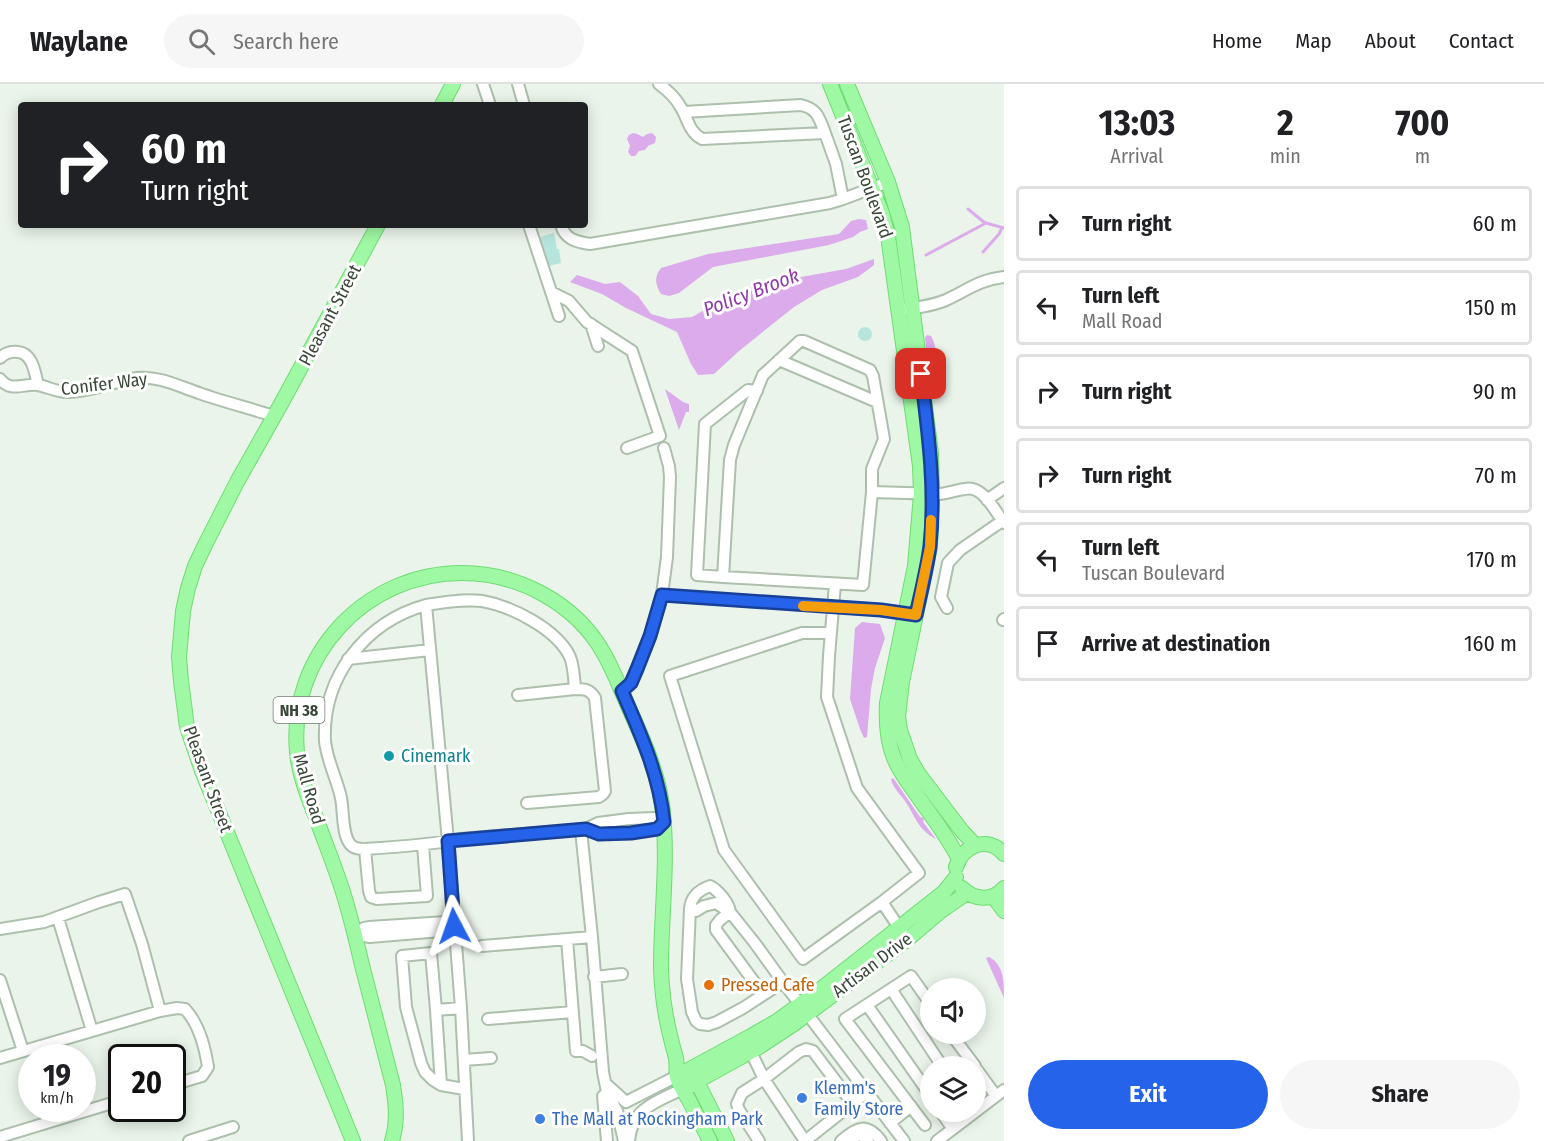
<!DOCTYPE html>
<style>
:root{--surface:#fff;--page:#f6f6f6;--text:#202124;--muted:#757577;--line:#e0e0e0;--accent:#2563eb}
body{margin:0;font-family:"Fira Sans Condensed",sans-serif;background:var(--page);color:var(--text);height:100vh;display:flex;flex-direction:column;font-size:22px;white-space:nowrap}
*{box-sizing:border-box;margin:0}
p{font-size:20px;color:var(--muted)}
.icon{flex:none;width:33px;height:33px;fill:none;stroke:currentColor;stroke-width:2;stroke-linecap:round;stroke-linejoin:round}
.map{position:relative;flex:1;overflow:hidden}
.side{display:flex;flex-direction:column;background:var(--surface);width:540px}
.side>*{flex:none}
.top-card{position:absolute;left:18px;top:18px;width:570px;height:126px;border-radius:6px;box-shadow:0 3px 15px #0003;background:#202124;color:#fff;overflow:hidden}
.tools{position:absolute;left:920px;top:894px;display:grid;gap:12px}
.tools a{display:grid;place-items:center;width:66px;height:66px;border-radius:50%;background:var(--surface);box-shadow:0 3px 15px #0003;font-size:30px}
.speed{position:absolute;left:18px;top:960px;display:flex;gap:12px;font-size:30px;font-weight:700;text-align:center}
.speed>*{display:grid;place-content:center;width:78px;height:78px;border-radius:50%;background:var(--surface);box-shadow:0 3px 15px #0003;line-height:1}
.speed small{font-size:15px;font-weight:400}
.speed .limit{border:3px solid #111;border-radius:9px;background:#fff;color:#111}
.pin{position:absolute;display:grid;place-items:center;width:51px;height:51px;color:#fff;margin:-26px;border-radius:12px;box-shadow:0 3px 9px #0006}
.me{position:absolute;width:66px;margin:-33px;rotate:356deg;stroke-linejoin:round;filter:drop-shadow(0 0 4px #0008)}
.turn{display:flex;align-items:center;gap:21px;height:126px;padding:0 24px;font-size:27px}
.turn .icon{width:78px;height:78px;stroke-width:2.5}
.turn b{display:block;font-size:42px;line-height:51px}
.eta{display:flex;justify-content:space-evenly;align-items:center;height:102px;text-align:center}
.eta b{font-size:36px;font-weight:700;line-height:42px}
.button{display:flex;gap:12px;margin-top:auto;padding:12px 24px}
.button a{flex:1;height:69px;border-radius:36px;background:var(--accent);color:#fff;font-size:24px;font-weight:700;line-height:69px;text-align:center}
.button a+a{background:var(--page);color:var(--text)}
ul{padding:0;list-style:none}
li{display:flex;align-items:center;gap:18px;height:75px;margin:0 12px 9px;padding:0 12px;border:3px solid var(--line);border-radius:6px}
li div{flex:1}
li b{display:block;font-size:22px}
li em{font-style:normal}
header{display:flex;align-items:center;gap:36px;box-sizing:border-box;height:84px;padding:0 30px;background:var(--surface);border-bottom:2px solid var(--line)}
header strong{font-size:28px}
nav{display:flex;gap:33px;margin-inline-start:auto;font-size:21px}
.search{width:420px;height:54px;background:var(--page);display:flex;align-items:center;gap:15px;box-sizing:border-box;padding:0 21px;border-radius:33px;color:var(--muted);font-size:22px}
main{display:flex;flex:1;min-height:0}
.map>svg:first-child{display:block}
</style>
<header>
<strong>Waylane</strong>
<div class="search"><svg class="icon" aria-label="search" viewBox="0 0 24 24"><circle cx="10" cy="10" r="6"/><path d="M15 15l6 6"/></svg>Search here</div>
<nav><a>Home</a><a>Map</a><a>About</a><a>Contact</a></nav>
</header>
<main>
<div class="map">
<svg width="1004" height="1057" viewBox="0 0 1004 1057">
<rect width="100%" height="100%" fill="#eaf4ea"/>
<path fill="#b6e5db" d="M 554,149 L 557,165 L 559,165 L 561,179 L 549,182 L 540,153 Z
M858 250a7 7 0 1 1 14 0a7 7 0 1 1-14 0Z"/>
<path fill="#dbabec" d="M 633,49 L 637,50 L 643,53 L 647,50 L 652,49 L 656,53 L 655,59 L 648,62 L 645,66 L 639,67 L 635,72 L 631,72 L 628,68 L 630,62 L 627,55 L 629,51 Z
M 859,135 L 866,136 L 868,145 L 860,148 L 853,153 L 829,161 L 713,183 L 679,209 L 669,212 L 661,210 C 655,200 654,193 661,184 L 708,170 L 839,150 L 851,137 Z
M 874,175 L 874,181 L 858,193 L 822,206 L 794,223 L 739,267 L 714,290 L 698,291 L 691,280 L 677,248 L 626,224 L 602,210 L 570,198 L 577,191 L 605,200 L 620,198 L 638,212 L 651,230 L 669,235 L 692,233 L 742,205 L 795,194 L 846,185 Z
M 927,251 L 931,252 C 934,257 937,266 934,272 L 929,273 L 927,271 L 925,254 Z
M 665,305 L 683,318 L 689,320 L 689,328 L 686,328 L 679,346 Z
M 862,538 L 880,540 L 885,554 L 875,584 L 871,605 L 867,653 L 864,654 L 860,645 L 850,615 L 855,544 Z
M 892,694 L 894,695 L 920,733 L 924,734 L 923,738 L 936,755 C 917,745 916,733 905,717 C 900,710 894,705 891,696 Z
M 989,873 C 1004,881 1004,897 1004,914 L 986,874 Z"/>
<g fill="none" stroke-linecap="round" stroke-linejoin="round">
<path stroke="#dbabec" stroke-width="3" d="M 968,125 L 985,139
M 983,168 L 999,150 L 1002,144
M 926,171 L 986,139 L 1004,144"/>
<g stroke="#adbfad" stroke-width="14">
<path id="minor" d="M 483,0 L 490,21
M 518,0 L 524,21
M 659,0 C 667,6 675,13 680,22 C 688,34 688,47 702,55 L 825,49 L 836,80 L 843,115 L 888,98
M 684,28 L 801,21 C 818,25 819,34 825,49
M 529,141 L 559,232
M 561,141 C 565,155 576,158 590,160 L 830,119 L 843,115
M 551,208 L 569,217 L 587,238 L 632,267 L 660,352 L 627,364
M 899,226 C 915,224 932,222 946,216 C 968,206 978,196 1004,193
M 591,240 L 598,262
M 0,274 C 5,269 10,267 18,268 C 33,269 35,290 38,301
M 779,276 L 877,318
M 0,295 C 11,309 24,299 38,301 C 49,303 57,309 70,308 C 93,307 114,297 137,294 C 160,292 178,302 199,309 C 224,318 249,324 274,332
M 872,408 L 863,501 L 723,493 L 730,376 L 734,361 L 763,291 L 800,257 L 804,257 L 870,286 L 873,292 L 884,355 L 872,385 L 872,408 L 940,410 C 949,409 956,406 965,405 C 983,401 995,427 1004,439
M 987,416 L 1004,404
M 723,493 L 697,491 L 705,340 L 748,306 L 757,307
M 835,500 L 829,572 L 827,613 L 857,704 L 919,789 L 882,818 L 902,848
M 662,511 L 667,473 L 670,393 L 669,382 L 664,364
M 426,521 C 444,518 463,515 482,517 C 511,522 557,545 570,573 C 574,583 574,595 575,605 C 584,605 590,605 595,614 L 605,707 L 603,710 L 599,713 L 527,719
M 947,524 L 941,513 L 948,479 L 960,466 L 1002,437
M 1003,536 L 1004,535
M 831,549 L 802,549 L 670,592 L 724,766 L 803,875 L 882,818
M 348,575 L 430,566
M 622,607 L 631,599 L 637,585 L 650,552 L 662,511 L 881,526 L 912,530
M 518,611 L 575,605
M 581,746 L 592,853 L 603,988 L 607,1008 L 617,1027 L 624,1057
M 365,765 L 369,807 L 371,813 L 377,815 L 427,812 L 423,761
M 696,827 L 704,822 L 716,819 L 730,828 L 720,836 L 716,841 L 716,846 L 763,910
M 58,834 L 92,947
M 0,845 L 44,838 L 99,818 L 125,810 L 142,860 L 160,927 L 0,974
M 354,850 L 364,844 L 369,843 L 446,838 L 454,842
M 354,850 L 370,853 L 441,847 L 447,846 L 454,842
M 567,855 L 576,967 L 583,967 L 592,972
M 482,862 L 592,853
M 594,893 L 622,890
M 0,896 L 23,967
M 783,898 L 754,858 L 730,828 C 729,819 718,806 710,802 C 699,806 691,812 690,825 L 687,895 L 692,928 L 696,937 L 700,940 L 708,941 L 717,938 L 743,924 L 783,898 L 904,1057
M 891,905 L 942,982
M 867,921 L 930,1011
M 461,924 L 436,926 L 431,869 L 402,872 L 406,923 L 421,979 L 425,988 L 433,996 L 441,1001 L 464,1005
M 436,926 L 441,1001
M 160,927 L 177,924 L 185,925 C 199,940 205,963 208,983 L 202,992 L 172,1001
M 488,935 L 573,928
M 951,950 L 975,982
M 751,968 L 764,995 L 805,1057
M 464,976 L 491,974
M 975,983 L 996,1012
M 606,1000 L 626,1018 L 677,992
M 603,1012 L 607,1057
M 941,1028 L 953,1045
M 890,1039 L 911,1022
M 925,1041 L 845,935 L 911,892 L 930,919
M 0,1053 L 122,1016
M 852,1054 L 859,1051 L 865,1053 L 868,1057
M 189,1057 L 233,1043
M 468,1057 L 461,924 L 448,757 L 426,521 C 365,538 322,593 325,657 C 327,677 337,695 341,714 C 344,728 341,760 356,764 C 359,765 362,765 365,765 C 397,763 429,761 460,755 L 586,745 L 598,739 L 629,735 L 654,734 L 664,738 L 657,745 L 631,749 L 599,750 L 586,745
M 629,1057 C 631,1025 657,1017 683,1005
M 759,1057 L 739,1026 L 737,1020 L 742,1009 L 764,995 L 799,968 L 806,965 L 813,967 L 853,1020
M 805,1057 L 867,1008
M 841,1057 C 857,1043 867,1038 881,1057
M 937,1057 L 1004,1006"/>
</g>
<g stroke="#6fdc73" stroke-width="16">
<path id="major" d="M 830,0 L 882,129 L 888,152 L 920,382 L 921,410 L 915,482 L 887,619 C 886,638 887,657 894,674 C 900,690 912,703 921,717 C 935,736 948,754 959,775
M 847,0 L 888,98 L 902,143 L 931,369 L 932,410 L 930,463 L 902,598 L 898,633 L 900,646 L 910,675 L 918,689 L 962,747 L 975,761
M 442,21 L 453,0
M 956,783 C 963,761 988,751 1004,770
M 962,804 C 974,816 992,818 1004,804
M 993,812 L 1004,827
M 677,992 L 751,952 L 777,937 L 817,908 L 944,808 L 956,793
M 694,992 L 727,1057
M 683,1005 L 759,963 L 794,940 L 908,855 L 941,827 L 967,809
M 353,1057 L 202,687 L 187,643 L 181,597 L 179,573 L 183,527 L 188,504 L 195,482 L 205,461 L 237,398 L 281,320 L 378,141
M 392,1057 C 398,1037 396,1021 393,1001 C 383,961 372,921 362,881 C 356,855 350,830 342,805 C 334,780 324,756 315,731 C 307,711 299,690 297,668 C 288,572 365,489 462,489 C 518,489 575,519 603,568 C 613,585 620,604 628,622 C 642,653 657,686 662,720 C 669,775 661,829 661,884 C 662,917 667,942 676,974 C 677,980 676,987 677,993 C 679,1001 685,1009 689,1016 C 696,1030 703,1043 710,1057"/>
</g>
<use href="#minor" stroke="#fff" stroke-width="10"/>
<use href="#major" stroke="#9ff8a3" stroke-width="14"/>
</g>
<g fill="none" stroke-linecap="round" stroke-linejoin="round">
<g stroke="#184099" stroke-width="15">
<path id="route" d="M 454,842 L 448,757 L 586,745 L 599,750 L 631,749 L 657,745 L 664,738 C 659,690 641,651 622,607 L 631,599 L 637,585 L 650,552 L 662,511 L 881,526 L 916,531 C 921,508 927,485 930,462 C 936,404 928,347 921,290"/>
</g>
<use href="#route" stroke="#2563eb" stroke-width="10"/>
<path stroke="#f59e0b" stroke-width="10" d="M 803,522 L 881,526 L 916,531 L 930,463 L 931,436"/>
</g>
<circle fill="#0f9aa8" stroke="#fff" stroke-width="2" cx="389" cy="672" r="6"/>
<circle fill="#e8710a" stroke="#fff" stroke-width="2" cx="709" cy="901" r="6"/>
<g fill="#3f7fe0" stroke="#fff" stroke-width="2">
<circle cx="802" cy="1014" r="6"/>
<circle cx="540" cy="1035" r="6"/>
</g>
<g text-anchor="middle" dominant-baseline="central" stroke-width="6" stroke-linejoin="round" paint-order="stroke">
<rect fill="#fff" stroke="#747e74" stroke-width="1.5" x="273.5" y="613" width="51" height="26" rx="4.5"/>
<g font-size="16" font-weight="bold" fill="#394738">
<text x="299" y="626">NH 38</text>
</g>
<g font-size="18" fill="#394738" stroke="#fff">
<text transform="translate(865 93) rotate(70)">Tuscan Boulevard</text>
<text transform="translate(330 231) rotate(-62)">Pleasant Street</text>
<text transform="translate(104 300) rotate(-7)">Conifer Way</text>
<text transform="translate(208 695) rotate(70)">Pleasant Street</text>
<text transform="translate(309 705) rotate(74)">Mall Road</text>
<text transform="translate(872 881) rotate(-37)">Artisan Drive</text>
</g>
<g font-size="18" fill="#0d838f" stroke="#fff" text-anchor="start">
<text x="401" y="672">Cinemark</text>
</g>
<g font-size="18" fill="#c56008" stroke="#fff" text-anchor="start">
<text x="721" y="901">Pressed Cafe</text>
</g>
<g font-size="18" fill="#366cbe" stroke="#fff" text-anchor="start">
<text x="814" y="1004">Klemm's<tspan x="814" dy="21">Family Store</tspan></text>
<text x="552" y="1035">The Mall at Rockingham Park</text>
</g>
<g font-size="20" font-style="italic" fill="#9038ad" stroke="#fff">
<text transform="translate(751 208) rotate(-21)">Policy Brook</text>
</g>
</g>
</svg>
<div class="tools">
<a><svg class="icon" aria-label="sound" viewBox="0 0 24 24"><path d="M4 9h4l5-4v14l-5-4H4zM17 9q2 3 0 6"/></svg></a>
<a><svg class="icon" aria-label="layers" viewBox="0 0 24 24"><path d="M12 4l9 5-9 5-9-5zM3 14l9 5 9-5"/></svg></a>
</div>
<div class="speed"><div>19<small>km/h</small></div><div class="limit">20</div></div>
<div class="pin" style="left:921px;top:290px;background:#d93025"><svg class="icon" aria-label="arrive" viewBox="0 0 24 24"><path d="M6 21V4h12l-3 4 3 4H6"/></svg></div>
<svg class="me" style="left:454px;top:842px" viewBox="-20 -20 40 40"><path d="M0-17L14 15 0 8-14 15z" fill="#2563eb" stroke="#fff" stroke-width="4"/></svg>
<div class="top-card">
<div class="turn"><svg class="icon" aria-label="right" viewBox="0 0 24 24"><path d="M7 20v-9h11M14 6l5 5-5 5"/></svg><div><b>60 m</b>Turn right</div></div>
</div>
</div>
<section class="side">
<div class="eta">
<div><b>13:03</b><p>Arrival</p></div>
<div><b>2</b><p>min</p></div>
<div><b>700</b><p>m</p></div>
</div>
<ul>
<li><svg class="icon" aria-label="right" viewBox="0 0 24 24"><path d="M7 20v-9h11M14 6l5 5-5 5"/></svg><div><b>Turn right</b></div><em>60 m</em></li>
<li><svg class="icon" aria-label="left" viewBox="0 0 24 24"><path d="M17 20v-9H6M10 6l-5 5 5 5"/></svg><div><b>Turn left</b><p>Mall Road</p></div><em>150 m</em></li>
<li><svg class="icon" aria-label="right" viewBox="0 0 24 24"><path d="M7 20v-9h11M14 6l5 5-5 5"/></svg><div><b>Turn right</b></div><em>90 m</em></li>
<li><svg class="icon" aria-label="right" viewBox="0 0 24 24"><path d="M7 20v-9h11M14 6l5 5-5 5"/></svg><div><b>Turn right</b></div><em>70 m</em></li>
<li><svg class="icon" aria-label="left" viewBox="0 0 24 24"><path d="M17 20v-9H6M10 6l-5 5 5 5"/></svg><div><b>Turn left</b><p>Tuscan Boulevard</p></div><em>170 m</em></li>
<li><svg class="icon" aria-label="arrive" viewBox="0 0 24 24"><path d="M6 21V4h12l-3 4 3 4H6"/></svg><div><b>Arrive at destination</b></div><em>160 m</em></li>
</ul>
<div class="button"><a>Exit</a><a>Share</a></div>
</section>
</main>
